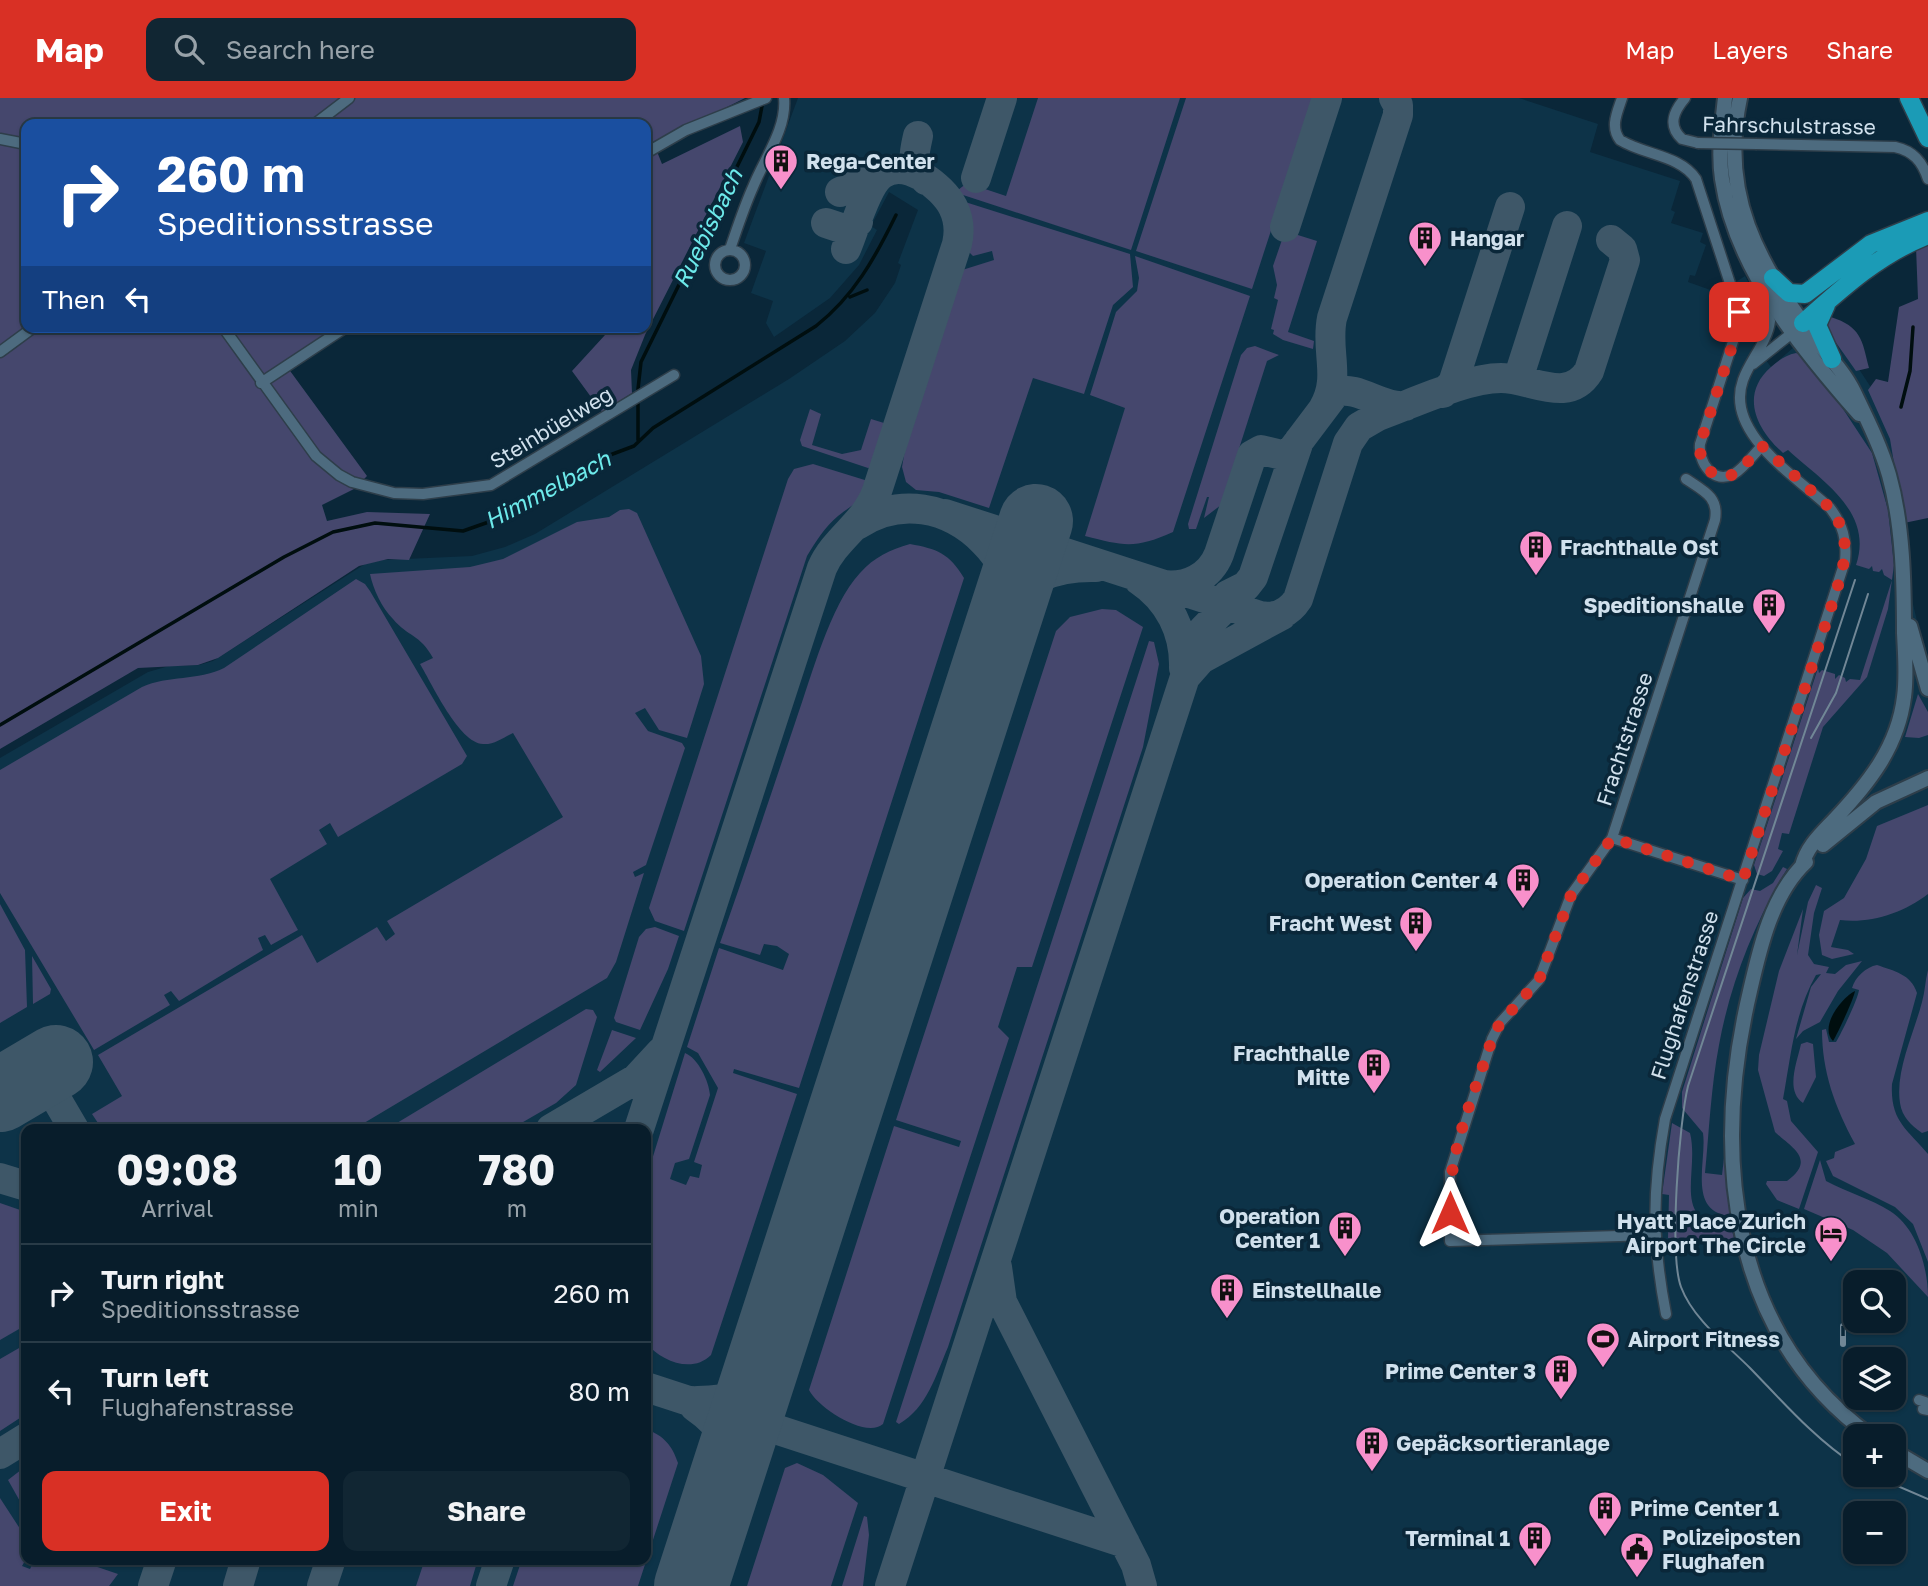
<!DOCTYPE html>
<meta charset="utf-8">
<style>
:root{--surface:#081d2b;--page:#112633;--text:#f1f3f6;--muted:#98a2a9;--line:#293b47;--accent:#d93025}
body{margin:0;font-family:"Golos Text",sans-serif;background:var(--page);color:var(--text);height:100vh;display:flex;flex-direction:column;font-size:26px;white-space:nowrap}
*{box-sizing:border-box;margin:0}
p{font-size:23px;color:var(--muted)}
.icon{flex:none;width:38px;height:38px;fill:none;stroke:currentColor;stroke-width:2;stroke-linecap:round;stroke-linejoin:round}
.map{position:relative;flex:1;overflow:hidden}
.details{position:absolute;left:21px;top:1026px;width:630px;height:441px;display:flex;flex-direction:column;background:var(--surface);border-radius:14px;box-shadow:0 2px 5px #0004,0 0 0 2px var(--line)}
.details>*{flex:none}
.hud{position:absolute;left:21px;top:21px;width:630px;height:214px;border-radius:14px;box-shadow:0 2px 5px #0004,0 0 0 2px var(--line);background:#1a4fa0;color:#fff;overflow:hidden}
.buttons{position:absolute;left:1843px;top:1172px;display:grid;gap:14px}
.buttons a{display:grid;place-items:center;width:63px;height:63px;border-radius:14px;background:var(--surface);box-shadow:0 2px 5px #0004,0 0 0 2px var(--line);font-size:35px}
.pin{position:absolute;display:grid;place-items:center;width:60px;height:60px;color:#fff;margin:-30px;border-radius:14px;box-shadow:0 4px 10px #0006}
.me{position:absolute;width:77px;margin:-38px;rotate:0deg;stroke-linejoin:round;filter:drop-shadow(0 0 5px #0008)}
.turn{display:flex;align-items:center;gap:24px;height:147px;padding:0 21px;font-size:32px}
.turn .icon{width:91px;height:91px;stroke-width:2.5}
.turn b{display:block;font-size:49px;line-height:60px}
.then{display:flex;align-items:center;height:66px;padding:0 21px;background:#0003;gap:14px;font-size:26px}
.eta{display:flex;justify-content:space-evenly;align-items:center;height:119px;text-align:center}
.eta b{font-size:42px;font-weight:700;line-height:49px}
.primary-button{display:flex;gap:14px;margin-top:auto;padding:14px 21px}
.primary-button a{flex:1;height:80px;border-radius:14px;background:var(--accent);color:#fff;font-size:28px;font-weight:700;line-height:80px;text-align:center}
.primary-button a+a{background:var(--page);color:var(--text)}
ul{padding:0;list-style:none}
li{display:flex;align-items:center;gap:21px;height:98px;padding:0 21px;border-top:2px solid var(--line)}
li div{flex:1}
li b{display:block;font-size:26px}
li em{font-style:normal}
header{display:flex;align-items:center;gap:42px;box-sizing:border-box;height:98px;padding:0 35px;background:var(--accent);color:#fff}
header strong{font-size:33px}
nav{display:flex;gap:38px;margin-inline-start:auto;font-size:24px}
.search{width:490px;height:63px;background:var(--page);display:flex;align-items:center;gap:18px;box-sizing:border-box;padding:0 24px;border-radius:14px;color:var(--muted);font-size:26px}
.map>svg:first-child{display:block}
</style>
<header>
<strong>Map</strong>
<div class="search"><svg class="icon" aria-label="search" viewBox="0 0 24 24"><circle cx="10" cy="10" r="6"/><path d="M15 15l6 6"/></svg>Search here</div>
<nav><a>Map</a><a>Layers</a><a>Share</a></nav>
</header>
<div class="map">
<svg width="1928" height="1488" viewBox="0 0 1928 1488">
<rect width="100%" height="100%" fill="#0a2739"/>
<path fill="#0d3348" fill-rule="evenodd" d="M 798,0 L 1519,0 L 1598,26 L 1590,54 L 1680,83 L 1671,112 L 1675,114 L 1671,125 L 1703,135 L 1700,144 L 1706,147 L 1695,178 L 1690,177 L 1688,184 L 1719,195 L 1745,178 L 1763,210 L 1766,224 L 1754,246 L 1771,269 L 1826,221 L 1872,291 L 1893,343 L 1912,502 L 1928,569 L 1928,1488 L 0,1488 L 0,660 L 148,574 L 169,568 L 199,567 L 213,563 L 365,466 L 383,462 L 472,458 L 505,449 L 535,436 L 789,281 L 845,243 L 875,215 L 895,185 L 901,167 L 898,165 L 918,112 L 889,94 L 871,128 L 877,132 L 859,167 L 830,200 L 774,239 L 766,225 L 773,203 L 751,195 L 766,153 L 744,145 ZM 26,1031 L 646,1031 L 646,1461 L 26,1461 ZM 1855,1185 L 1894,1185 L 1894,1223 L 1855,1223 ZM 1855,1262 L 1894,1262 L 1894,1300 L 1855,1300 ZM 1855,1339 L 1894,1339 L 1894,1377 L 1855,1377 ZM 1855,1416 L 1894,1416 L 1894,1454 L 1855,1454 Z"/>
<path fill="#45476d" d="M 0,0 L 745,0 L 654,46 L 662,66 L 740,28 L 743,44 L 645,237 L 631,272 L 632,295 L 602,314 L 572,273 L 605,237 L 599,229 L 646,229 L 646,26 L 26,26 L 26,229 L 340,229 L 285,266 L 367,378 L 354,391 L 322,407 L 327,423 L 367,414 L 430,416 L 409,462 L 388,461 L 359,468 L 218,560 L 198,567 L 138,570 L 0,651 Z
M 1038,0 L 1180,0 L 1131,152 L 960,96 L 958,92 L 967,85 L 1006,98 Z
M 1186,0 L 1314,0 L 1252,191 L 1136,153 Z
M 962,103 L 1130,156 L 1133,189 L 1113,207 L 1084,296 L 1033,280 L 989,410 L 939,394 L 916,392 L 906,384 L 902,369 L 909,329 L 959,173 L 994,162 L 992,153 L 973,158 L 967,152 C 971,135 968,120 962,103 Z
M 1285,133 L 1317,143 L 1288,234 L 1314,243 L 1313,251 L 1283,242 L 1273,236 L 1274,232 L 1271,231 L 1278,202 L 1274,200 L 1277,187 L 1273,168 Z
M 1928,144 L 1928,420 L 1904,425 L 1890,341 L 1868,292 L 1876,281 L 1888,284 L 1899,209 L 1918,201 L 1916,149 Z
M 1135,158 L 1250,198 L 1173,434 C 1135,451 1124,448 1085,438 L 1125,310 L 1090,297 L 1116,214 L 1137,193 L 1139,180 Z
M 1831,219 C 1861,229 1862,241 1869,270 L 1856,273 L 1825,229 Z
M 1255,248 L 1279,257 L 1267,263 L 1221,407 L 1204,420 L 1209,399 L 1207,399 L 1196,431 L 1189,431 L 1188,426 L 1241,257 L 1247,250 Z
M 1796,255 L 1803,258 L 1818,273 L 1872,355 L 1888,412 L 1894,467 L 1888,511 L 1867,579 L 1823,629 L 1789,736 L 1782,735 L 1778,751 L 1783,753 L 1772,773 L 1764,778 L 1757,776 L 1754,767 L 1818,570 L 1819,575 L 1822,572 L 1835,576 L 1835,581 L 1839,577 L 1845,580 L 1846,584 L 1850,581 L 1860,582 L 1892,482 L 1884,477 L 1882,471 L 1879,474 L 1873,473 L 1872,468 L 1869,471 L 1856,467 C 1874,414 1822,383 1788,352 L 1783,355 C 1757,332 1739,297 1771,269 C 1779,262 1786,257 1796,255 Z
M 810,311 L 821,316 L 812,347 L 842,356 L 861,352 L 871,321 L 884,325 L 887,332 L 875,368 L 868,370 L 802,348 L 800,342 Z
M 813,366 L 868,383 L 869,387 C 860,405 853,406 838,418 C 825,429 816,443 807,458 L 684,833 L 655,823 L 649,810 L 788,381 L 794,371 Z
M 629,411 L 637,415 L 701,558 L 704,586 L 687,640 L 659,632 L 645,610 L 635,615 L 648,633 L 682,645 L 685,650 L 646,767 L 633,774 L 635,779 L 644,775 L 616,864 L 607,880 L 354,1031 L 102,1031 L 92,1016 L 122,998 L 98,957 L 302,837 L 317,865 L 377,829 L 386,843 L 395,836 L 387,823 L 563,719 L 513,635 C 504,639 494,647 483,646 C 459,645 432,586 420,566 L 433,560 C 420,536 408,539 393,521 C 382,510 373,491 370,476 L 470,469 L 503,461 L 577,424 L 609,419 L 620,412 Z
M 910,446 C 937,451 949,455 964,480 L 799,990 L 734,971 L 733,975 L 797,996 L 711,1257 C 692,1276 661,1263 646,1245 L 646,1081 L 685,955 C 698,960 709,983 710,997 L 689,1061 L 675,1065 L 670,1081 L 686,1087 L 690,1078 L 699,1080 L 702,1067 L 694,1064 L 718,990 L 698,955 L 687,949 L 719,850 L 783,872 L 789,856 L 777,848 L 764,846 L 760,857 L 720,845 C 746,771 771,696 796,622 C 811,580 830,507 860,475 C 874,459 890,452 910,446 Z
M 356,481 L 365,486 L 370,493 L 467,658 L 462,666 L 338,739 L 330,725 L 319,732 L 327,746 L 270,781 L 298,832 L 271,847 L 265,837 L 258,840 L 263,852 L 179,903 L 171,893 L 164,897 L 170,907 L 94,952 L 0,795 L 0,672 L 142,589 C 168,577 198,583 224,570 Z
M 1102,511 L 1116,512 L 1143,529 L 1032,869 L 1017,869 L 998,929 L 1009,940 L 883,1326 C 866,1341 818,1310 809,1292 L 894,1028 L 959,1049 L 961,1043 L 896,1022 L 1056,533 L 1070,519 Z
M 1149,543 L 1154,544 L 1159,566 L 1143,649 L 948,1249 C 936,1277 927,1310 899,1326 L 896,1324 Z
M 1918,596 L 1928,614 L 1928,637 L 1919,640 L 1905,639 Z
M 1928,707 L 1928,796 C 1904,815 1869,826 1840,822 L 1831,849 L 1848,852 L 1854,856 L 1832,861 L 1822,857 L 1819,837 L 1824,813 L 1844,800 L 1866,761 L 1877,728 Z
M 1783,769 L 1787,771 C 1755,823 1730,886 1719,947 C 1711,989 1709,1033 1705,1075 L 1722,1077 L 1724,1060 L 1730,1118 C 1687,1114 1707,1063 1703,1035 L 1682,1010 L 1682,994 L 1743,800 L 1751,791 L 1760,793 L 1773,785 Z
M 1816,787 L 1822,790 L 1814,815 L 1808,857 L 1814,866 L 1829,869 L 1826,875 L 1835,876 L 1846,867 L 1862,863 L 1838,893 L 1820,924 L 1803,933 L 1796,941 L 1811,889 L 1821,876 L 1816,877 C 1794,916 1791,958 1783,1001 L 1787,1003 L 1791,1023 L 1818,1054 L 1799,1111 L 1777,1102 L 1766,1086 L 1767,1083 L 1787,1083 C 1818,1061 1789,1048 1775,1034 L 1758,972 L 1759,957 L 1779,873 L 1803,811 L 1797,857 L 1808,804 Z
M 0,806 L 25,852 L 27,909 L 0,925 Z
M 655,829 L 679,838 L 668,871 L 640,932 L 616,924 L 614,920 L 639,839 L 646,831 Z
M 32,858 L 51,891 L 50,896 L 33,906 Z
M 1877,867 C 1894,873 1911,876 1917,895 L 1892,986 C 1890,1023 1907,1031 1928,1056 L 1928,1164 L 1913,1126 L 1895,1109 L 1833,1078 L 1826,1063 L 1834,1060 L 1835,1054 L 1855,1046 C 1835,1009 1822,974 1822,932 L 1826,931 L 1829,944 L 1836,944 C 1841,936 1858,901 1859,892 L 1852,890 C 1855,879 1866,869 1877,867 Z
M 1928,872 L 1928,1033 L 1922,1035 C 1911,1027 1902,1019 1900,1005 C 1895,973 1914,935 1922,904 C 1925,894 1925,883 1928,872 Z
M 586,911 L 593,912 L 597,919 L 576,987 L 556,1005 L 511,1031 L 387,1031 Z
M 612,932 L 636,940 L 600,974 L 597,972 Z
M 1807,944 L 1813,946 L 1816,979 L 1803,1005 C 1785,993 1797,964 1801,946 Z
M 1672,1025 L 1690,1035 C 1700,1075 1669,1126 1731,1129 L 1737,1151 L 1668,1140 L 1669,1097 L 1662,1096 Z
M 1820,1062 L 1826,1083 C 1847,1094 1871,1101 1890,1113 C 1917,1130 1928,1170 1928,1199 L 1887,1155 L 1853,1132 L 1804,1111 Z
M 0,1105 L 26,1114 L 26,1227 L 0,1242 Z
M 26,1246 L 26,1316 L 0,1333 L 0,1261 Z
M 646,1331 C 664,1338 672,1347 678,1365 L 638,1488 L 513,1488 L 522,1461 L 646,1461 Z
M 797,1365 L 823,1377 L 858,1405 L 831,1488 L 747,1488 L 785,1370 Z
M 26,1368 L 26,1414 L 8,1382 Z
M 0,1400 L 26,1440 L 26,1461 L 22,1468 L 30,1471 L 35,1461 L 74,1461 L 118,1476 L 109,1488 L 0,1488 Z
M 864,1418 L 867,1419 L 869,1437 L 863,1488 L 842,1488 Z
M 425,1461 L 478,1461 L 470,1488 L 416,1488 Z"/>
<path fill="#000e0f" d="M 1855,893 C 1854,900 1838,935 1833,943 C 1819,929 1841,900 1855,893 Z"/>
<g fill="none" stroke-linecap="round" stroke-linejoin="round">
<path stroke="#000e0f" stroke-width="3.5" d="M 850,199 L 867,192
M 638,291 L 641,264 L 759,24 L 762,8
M 1901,309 L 1910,273 L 1913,229
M 638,342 L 638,306
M 0,627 L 284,459 L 333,434 L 375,425 L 463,433 L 500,420 L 602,360 L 634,348 L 653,330 L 816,228 C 854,198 875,160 896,117"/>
<path stroke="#3e5768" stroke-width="30" d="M 918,38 C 914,56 910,69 926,82
M 976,80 L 1002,0
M 840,94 L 883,75
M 826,125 L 847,132 L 858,124
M 1285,129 L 1327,0
M 1518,281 L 1567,128
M 1443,295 L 1453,285 L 1510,109
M 1323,311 C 1342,280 1325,253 1332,220 L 1398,17 L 1398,7 L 1394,0
M 945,416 L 1260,518 C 1276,521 1289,515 1298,501 L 1348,345 L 1359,329 L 1378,318 C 1412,306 1466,280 1501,280 C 1532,280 1568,307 1589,273 L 1625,162 L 1622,151 L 1611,142
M 857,427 C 899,399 949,408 984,444 C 998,458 1009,477 1009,497 C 1010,507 1005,518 1002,528
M 1139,482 C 1169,502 1185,534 1184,570
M 1163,487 C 1187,490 1210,479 1219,456 L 1252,357 L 1261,352 L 1282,357 L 1290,355 L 1336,294 C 1358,287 1382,311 1405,308
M 1228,497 L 1246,488 L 1253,479 L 1299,343
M 1006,518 C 1019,479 1058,468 1096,469
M 1186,578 L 1201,561 L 1282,517
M 40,973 L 74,1031
M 551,1031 L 636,981 L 661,954
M 639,1031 L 822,470 C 835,440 866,425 877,393 L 957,146 C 960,133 959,121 953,109 C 942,88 904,58 881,77 C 866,88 854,133 846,151
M 0,1080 L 26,1088
M 997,1169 L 1002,1204 L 1136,1467 L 1142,1488
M 646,1289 L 1125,1445
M 697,1303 C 735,1303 751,1295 765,1260
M 695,1309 C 724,1329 734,1349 725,1383
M 0,1356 L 26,1340
M 153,1488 L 162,1461
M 238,1488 L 246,1461
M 322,1488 L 331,1461
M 491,1488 L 500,1461
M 890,1488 L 1195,548 L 1203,532 L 1246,488"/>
<path stroke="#3e5768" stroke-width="74" d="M 0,997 L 56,964
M 691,1488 L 1036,423"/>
<g stroke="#2e3e4a" stroke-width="13">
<path id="street" d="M 1622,0 C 1617,15 1610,29 1620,42 C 1644,57 1680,57 1696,81 L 1738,210 L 1738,228 L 1700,346 C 1698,364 1713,387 1734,376 C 1744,370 1753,357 1762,348
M 1685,0 C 1674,13 1667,27 1682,41 L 1698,45
M 315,26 L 349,0
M 0,41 L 26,46
M 1757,46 L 1895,49 C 1913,53 1922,63 1928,81
M 646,55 L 686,32 L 766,0
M 730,151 C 737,131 744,109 753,89 C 764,61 787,31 784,0
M715 167a15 15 0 1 1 30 0a15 15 0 1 1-30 0Z
M 223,229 L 316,358 L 339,377 L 352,384 L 394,395 L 423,396 L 491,387 L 674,277
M 0,254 L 34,229
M 1753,266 L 1796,232
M 261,285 L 346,229
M 1612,740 L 1743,782
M 1654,1137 L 1450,1143 L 1450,1074 L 1492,941 L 1500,925 L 1539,882 L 1571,797 L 1612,740 L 1715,422 C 1719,399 1704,393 1686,381
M 1666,1216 C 1652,1144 1652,1093 1665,1021 L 1845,463 C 1847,442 1843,427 1830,410 C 1797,379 1724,335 1743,282 C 1750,262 1767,245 1770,223 L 1757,185
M 1919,1302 L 1925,1304 L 1923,1311 L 1928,1312"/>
</g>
<g stroke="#2e3e4a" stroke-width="18">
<path id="secondary" d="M 1725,0 C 1722,27 1718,54 1722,81 C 1735,170 1801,250 1859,316
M 1740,0 C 1719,97 1758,164 1813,239 C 1827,257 1844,273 1854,294 C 1867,321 1881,349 1889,377 C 1903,427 1904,484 1904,535 C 1905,557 1907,578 1904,599 C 1898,649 1868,686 1835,721 C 1821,736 1807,748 1802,768
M 1910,528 L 1928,591
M 1823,747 L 1876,704 L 1928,680
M 1806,764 C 1772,796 1760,849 1750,893 C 1712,1054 1727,1235 1872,1339
M 1894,1353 L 1928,1373"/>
</g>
<g stroke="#2e3e4a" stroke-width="21">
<path id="highway" d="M 1909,0 L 1928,40
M 1773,180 L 1789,195 L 1805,196 L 1871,146 L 1928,123
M 1826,207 L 1817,227 L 1832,261
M 1803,225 C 1842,190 1879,156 1928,137"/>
</g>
<use href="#street" stroke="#4d6b7f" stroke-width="10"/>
<use href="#secondary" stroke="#4d6b7f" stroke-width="14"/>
<use href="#highway" stroke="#1b9bb6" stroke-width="18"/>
<path stroke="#718796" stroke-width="2" d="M 1811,640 L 1836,595 L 1868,496
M 1855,1367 C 1815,1341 1783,1304 1750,1270 C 1726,1246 1693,1221 1681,1189 C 1669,1156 1679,1025 1688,988 L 1855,482
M 1872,1377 L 1928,1401"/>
<g stroke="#718796" stroke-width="6">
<path id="rail" d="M 1843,1228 L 1843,1246"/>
</g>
<use href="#rail" stroke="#0a2739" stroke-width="3.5" stroke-dasharray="10" stroke-linecap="butt"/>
<g stroke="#2e3e4a" stroke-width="13" stroke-linecap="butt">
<path id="street-bridge" d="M 1698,45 L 1757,46"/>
</g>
<use href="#street-bridge" stroke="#4d6b7f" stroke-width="10"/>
</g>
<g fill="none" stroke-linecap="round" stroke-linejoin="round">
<path stroke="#d93025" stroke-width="12" stroke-dasharray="0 21.6" d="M 1450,1115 C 1447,1055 1474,998 1492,941 L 1500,925 L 1539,882 L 1571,797 L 1612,740 L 1743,782 L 1834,500 C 1845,466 1853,440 1830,410 L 1762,348 C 1753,357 1744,370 1734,376 C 1713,386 1698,364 1700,346 L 1736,236 L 1739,214"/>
</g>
<defs>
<g id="building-pin" transform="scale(1.75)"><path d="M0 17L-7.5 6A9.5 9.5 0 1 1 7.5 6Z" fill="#f890cb" stroke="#0a2739"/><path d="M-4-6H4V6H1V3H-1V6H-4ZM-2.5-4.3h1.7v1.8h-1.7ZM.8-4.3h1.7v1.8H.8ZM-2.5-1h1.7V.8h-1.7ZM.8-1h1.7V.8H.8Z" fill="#111"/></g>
<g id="hotel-pin" transform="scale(1.75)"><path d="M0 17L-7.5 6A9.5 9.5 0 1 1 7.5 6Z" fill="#f890cb" stroke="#0a2739"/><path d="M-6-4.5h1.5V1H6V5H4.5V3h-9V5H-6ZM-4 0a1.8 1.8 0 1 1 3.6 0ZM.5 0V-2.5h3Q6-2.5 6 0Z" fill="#111"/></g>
<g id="stadium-pin" transform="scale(1.75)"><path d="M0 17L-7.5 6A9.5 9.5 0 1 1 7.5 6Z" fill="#f890cb" stroke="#0a2739"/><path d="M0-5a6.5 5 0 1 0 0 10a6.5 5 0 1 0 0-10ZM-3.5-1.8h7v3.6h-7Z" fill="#111"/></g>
<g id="civic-pin" transform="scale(1.75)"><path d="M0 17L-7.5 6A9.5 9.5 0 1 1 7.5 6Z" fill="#f890cb" stroke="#0a2739"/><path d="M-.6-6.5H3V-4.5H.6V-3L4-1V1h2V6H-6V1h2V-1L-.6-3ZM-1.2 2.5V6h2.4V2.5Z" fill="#111"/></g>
</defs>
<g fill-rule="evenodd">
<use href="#building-pin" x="781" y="63"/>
<use href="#building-pin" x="1425" y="140"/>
<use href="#building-pin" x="1536" y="449"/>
<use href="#building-pin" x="1769" y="507"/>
<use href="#building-pin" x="1523" y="782"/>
<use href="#building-pin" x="1416" y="825"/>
<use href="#building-pin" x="1374" y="967"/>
<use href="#building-pin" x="1345" y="1130"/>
<use href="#hotel-pin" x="1831" y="1135"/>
<use href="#building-pin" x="1227" y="1192"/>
<use href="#stadium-pin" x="1603" y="1241"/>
<use href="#building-pin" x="1561" y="1273"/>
<use href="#building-pin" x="1372" y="1345"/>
<use href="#building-pin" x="1605" y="1410"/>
<use href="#building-pin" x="1535" y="1440"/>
<use href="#civic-pin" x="1637" y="1451"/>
</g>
<g text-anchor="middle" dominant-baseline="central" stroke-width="7" stroke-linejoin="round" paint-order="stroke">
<g font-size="21" fill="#d1e1ed" stroke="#0a2739">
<text transform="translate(1789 27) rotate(1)">Fahrschulstrasse</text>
<text transform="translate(551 329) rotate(-31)">Steinbüelweg</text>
<text transform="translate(1624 641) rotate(-72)">Frachtstrasse</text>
<text transform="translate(1684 897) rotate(-72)">Flughafenstrasse</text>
</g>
<g font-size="21" font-weight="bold" fill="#d1e1ed" stroke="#0a2739" text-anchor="start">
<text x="806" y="63">Rega-Center</text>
<text x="1450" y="140">Hangar</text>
<text x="1560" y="449">Frachthalle Ost</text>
<text x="1744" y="507" text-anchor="end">Speditionshalle</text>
<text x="1498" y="782" text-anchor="end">Operation Center 4</text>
<text x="1392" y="825" text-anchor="end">Fracht West</text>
<text x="1350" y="955" text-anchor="end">Frachthalle<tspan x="1350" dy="24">Mitte</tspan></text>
<text x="1320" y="1118" text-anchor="end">Operation<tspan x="1320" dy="24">Center 1</tspan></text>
<text x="1806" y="1123" text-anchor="end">Hyatt Place Zurich<tspan x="1806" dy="24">Airport The Circle</tspan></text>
<text x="1252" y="1192">Einstellhalle</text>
<text x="1628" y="1241">Airport Fitness</text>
<text x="1536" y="1273" text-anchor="end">Prime Center 3</text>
<text x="1396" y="1345">Gepäcksortieranlage</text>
<text x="1630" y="1410">Prime Center 1</text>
<text x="1662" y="1439">Polizeiposten<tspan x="1662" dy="24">Flughafen</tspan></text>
<text x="1510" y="1440" text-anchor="end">Terminal 1</text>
</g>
<g font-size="23" font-style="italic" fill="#6deaeb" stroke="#0a2739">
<text transform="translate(707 130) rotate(-64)">Ruebisbach</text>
<text transform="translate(547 391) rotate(-28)">Himmelbach</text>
</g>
</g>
</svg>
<div class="buttons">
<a><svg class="icon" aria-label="search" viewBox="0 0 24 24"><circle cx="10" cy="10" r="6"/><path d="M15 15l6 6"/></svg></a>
<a><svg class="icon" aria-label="layers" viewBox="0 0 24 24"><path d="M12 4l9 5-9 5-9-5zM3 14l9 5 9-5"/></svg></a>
<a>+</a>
<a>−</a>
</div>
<div class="pin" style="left:1739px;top:214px;background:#d93025"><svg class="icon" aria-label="arrive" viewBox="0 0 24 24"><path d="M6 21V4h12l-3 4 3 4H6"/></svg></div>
<svg class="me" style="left:1450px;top:1115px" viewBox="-20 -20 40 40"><path d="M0-17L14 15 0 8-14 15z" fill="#d93025" stroke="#fff" stroke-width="4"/></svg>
<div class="hud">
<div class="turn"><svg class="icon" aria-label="right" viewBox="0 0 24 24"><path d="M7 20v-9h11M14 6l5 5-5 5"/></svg><div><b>260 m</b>Speditionsstrasse</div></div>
<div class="then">Then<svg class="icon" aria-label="left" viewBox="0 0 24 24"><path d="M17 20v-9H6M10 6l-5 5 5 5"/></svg></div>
</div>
<section class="details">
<div class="eta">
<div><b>09:08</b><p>Arrival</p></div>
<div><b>10</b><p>min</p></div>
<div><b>780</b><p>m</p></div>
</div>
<ul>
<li><svg class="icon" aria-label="right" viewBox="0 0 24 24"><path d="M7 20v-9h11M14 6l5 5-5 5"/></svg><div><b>Turn right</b><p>Speditionsstrasse</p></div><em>260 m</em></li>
<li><svg class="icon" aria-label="left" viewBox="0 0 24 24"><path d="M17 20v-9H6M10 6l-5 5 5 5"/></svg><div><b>Turn left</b><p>Flughafenstrasse</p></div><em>80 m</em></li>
</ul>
<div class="primary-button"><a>Exit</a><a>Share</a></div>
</section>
</div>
